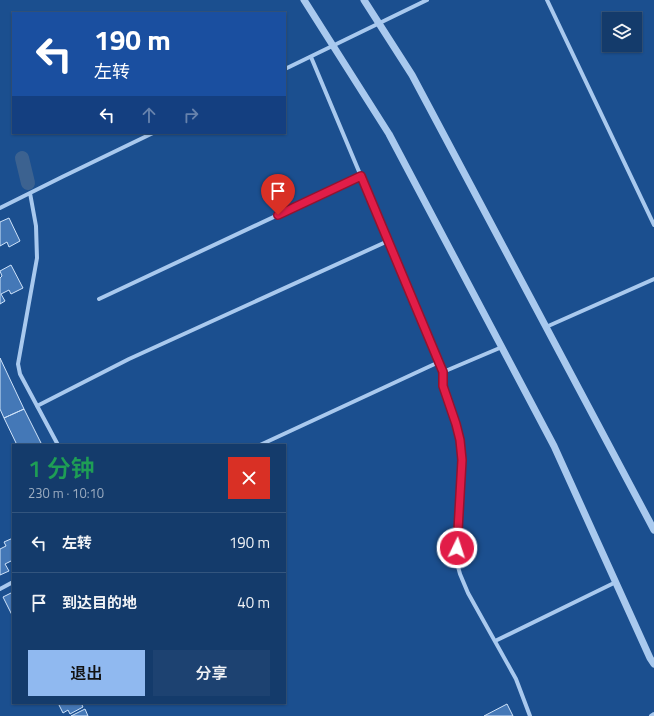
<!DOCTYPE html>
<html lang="zh">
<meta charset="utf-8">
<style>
:root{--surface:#143b6b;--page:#1d4271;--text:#f1f3f6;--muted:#9dadc1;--line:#33557e;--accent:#90b9f0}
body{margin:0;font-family:"Titillium Web","Noto Sans SC",sans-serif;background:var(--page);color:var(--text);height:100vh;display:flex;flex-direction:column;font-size:15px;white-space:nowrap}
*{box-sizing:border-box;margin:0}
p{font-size:13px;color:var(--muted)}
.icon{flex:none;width:22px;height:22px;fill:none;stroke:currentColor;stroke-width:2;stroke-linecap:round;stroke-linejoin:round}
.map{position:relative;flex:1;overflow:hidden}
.side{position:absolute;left:12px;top:444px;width:274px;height:260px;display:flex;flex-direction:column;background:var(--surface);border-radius:0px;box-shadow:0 1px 3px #0004,0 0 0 1px var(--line)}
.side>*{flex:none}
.guide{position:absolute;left:12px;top:12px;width:274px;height:122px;border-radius:0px;box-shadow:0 1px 3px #0004,0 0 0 1px var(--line);background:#1a4fa0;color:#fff;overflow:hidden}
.buttons{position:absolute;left:602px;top:12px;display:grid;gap:8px}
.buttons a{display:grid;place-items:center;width:40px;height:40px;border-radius:0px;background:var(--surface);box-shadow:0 1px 3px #0004,0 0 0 1px var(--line);font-size:20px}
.pin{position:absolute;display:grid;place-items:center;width:34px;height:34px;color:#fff;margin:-41px -17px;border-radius:50% 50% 50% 0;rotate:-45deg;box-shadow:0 0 4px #0007}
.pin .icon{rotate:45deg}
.me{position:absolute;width:44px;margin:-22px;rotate:4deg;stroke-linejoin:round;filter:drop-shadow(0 0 3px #0008)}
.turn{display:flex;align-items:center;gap:14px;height:84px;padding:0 16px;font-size:18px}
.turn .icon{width:52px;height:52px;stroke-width:2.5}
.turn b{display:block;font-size:28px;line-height:34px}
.lanes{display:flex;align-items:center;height:38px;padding:0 16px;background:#0003;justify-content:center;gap:20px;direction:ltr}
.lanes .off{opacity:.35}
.round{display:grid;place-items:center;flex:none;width:42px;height:42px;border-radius:0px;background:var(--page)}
.head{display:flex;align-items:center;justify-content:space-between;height:68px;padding:0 16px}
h1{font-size:24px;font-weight:600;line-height:30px;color:#1e9e55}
.cta{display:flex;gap:8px;margin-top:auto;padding:8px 16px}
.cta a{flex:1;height:46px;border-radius:0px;background:var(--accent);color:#111;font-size:16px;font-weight:600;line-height:46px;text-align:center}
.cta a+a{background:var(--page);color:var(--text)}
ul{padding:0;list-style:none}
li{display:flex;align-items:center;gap:12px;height:60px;padding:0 16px;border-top:1px solid var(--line)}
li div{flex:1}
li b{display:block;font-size:15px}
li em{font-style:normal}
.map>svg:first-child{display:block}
</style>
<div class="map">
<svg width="654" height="716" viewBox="0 0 654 716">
<rect width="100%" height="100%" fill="#1b4f8f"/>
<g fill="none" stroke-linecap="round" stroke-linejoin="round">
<path stroke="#3c6290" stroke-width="14" d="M 22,158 L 28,183"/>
</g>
<path fill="#4478b7" stroke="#cfe3fa" d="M 9,218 L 20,241 L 9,247 L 7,242 L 0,246 L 0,222 Z
M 11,265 L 23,288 L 11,294 L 9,290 L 1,294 L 5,301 L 0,304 L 0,278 L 2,276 L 0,271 Z
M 0,358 L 24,409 L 4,418 L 0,409 Z
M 24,409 L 42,445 L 17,445 L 4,418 Z
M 13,538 L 13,560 L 5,564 L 9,571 L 0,575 L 0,549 L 6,546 L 4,542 Z
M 13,592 L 13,617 L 3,597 Z
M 58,703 L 81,703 L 83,707 L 70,714 L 68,710 L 63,713 Z
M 507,704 L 513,716 L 484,716 Z
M 85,709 L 88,716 L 71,716 Z"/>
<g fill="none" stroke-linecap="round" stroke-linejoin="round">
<path stroke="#a9c9ee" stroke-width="4" d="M 547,0 L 654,225
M 311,57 L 443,372 L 443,386 L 456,423 L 460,440 L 462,460 L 456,559 L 460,574 L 468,593 L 516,679 L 530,716
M 285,69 L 427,0
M 30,193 L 36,226 L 37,258 L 18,364 L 20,374 L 58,445
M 0,208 L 62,177 L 153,133
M 99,299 L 361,176
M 546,327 L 654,279
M 443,372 L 502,347
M 37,406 L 129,359 L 388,241
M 260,445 L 439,362
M 0,589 L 13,582
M 495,641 L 616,582
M 651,716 L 654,714"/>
<path stroke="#a9c9ee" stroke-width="7" d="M 304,0 L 389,134 L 554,446 L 650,658 L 654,664
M 364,0 L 412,75 L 654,530"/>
</g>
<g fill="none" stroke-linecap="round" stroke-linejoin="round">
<g stroke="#92132f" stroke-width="10">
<path id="route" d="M 278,215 L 361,176 L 443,372 L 443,386 L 456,424 L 460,440 L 462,460 L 457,548"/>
</g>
<use href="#route" stroke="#e11d48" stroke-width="7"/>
</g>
</svg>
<div class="buttons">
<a><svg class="icon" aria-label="layers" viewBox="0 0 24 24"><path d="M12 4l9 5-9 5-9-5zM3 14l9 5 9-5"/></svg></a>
</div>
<div class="pin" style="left:278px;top:215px;background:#d93025"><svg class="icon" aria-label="arrive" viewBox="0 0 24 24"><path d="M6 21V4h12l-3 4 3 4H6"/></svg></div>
<svg class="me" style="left:457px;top:548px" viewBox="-20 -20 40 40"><circle r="17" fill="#e11d48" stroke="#fff" stroke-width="3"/><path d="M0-11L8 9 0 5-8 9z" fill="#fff"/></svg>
<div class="guide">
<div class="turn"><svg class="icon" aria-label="left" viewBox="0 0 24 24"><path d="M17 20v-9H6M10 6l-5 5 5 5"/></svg><div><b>190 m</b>左转</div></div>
<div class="lanes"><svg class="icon" aria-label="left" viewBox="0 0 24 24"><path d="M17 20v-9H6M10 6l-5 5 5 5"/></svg><svg class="icon off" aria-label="ahead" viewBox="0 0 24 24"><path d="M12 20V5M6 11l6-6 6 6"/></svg><svg class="icon off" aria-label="right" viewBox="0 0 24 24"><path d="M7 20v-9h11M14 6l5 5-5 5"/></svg></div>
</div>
<section class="side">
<div class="head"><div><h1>1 分钟</h1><p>230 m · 10:10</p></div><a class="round" style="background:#d93025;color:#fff"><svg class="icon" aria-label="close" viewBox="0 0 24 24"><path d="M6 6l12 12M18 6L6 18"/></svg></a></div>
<ul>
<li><svg class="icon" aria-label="left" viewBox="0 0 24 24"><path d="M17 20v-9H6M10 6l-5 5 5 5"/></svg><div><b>左转</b></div><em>190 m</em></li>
<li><svg class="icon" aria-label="arrive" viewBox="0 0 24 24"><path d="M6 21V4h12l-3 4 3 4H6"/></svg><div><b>到达目的地</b></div><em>40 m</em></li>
</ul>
<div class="cta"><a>退出</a><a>分享</a></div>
</section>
</div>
